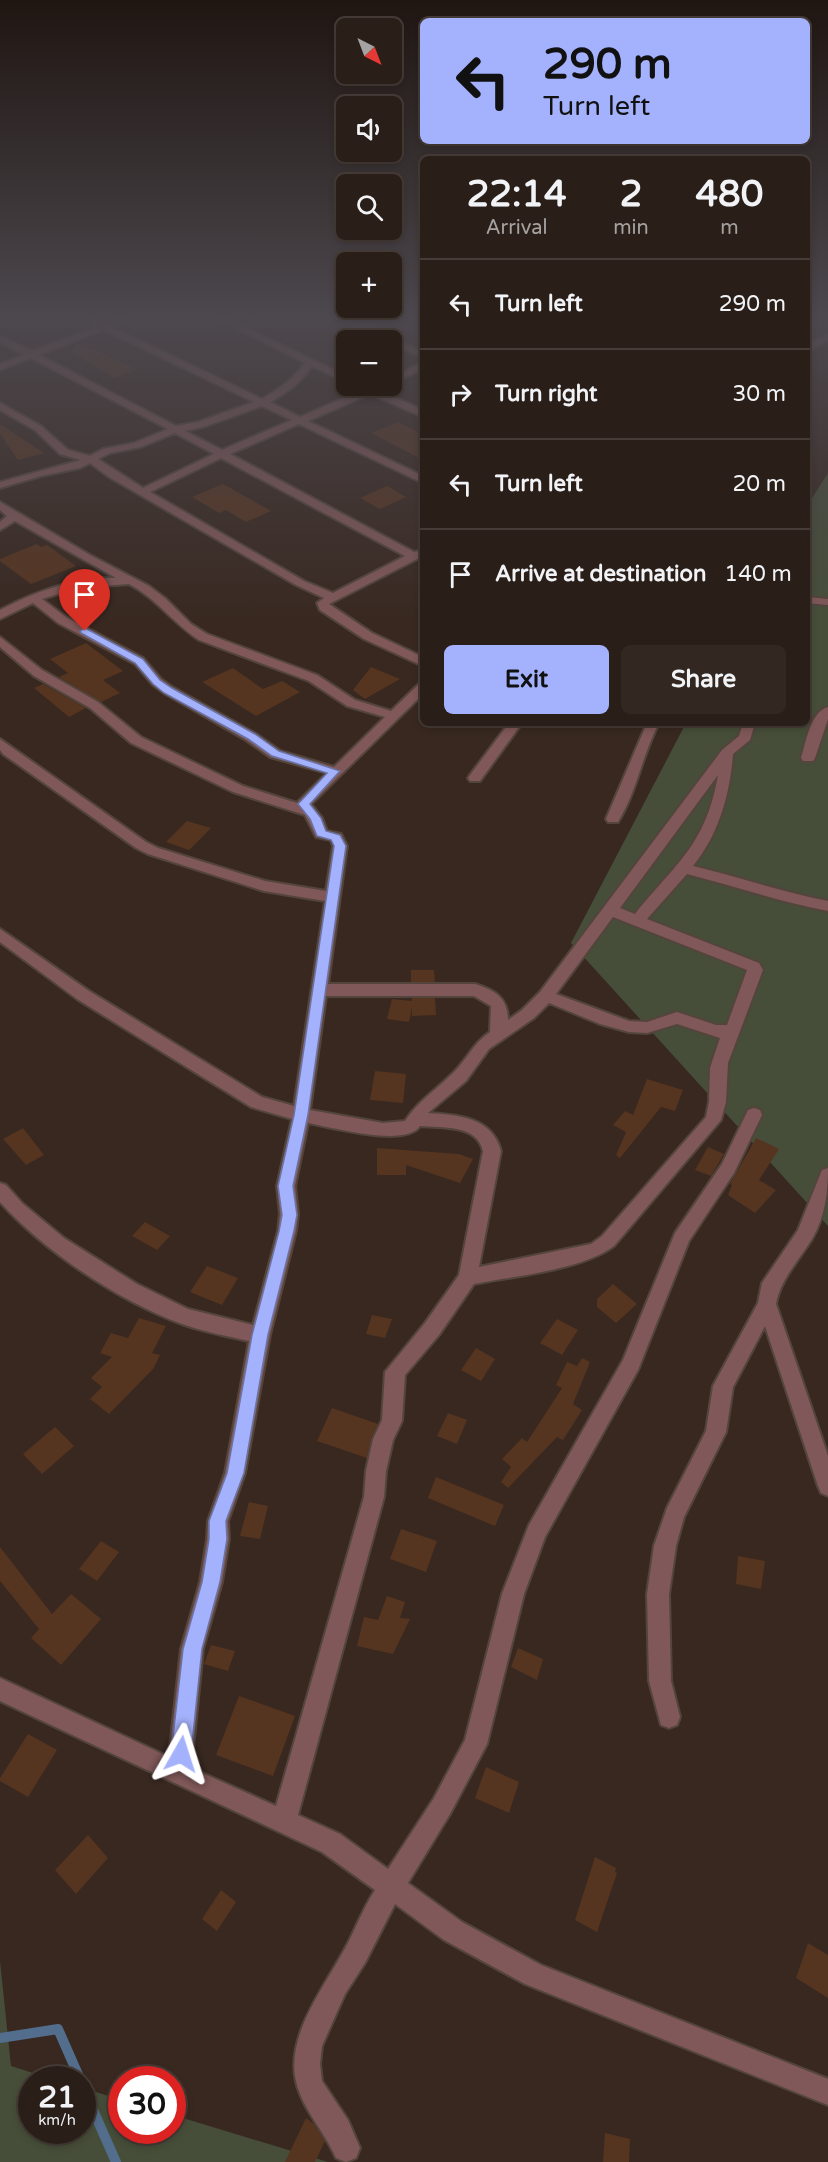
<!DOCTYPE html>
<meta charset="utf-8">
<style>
:root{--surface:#2a1e18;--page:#322721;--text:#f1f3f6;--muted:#a5a2a2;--line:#463c37;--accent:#a4b1fc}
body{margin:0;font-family:"Varela Round",sans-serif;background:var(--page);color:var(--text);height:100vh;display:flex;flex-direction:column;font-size:22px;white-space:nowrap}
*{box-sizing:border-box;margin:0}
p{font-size:20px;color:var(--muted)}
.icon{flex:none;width:33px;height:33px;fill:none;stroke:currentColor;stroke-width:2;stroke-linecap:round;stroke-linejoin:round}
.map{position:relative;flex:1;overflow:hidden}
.sheet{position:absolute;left:420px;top:156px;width:390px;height:570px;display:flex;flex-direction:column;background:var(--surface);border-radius:9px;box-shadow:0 3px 9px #0003,0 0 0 2px var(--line)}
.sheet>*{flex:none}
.hud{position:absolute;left:420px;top:18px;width:390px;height:126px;border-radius:9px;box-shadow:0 3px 9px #0003,0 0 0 2px var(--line);background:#a4b1fc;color:#111;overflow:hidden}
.needle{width:39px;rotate:138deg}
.fabs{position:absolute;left:336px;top:18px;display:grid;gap:12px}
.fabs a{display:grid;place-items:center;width:66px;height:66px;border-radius:9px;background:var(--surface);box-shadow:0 3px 9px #0003,0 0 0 2px var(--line);font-size:30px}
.speed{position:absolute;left:18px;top:2066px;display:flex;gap:12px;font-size:30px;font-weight:700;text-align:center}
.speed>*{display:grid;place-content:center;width:78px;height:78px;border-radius:50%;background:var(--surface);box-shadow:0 3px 9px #0003,0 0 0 2px var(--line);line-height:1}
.speed small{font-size:15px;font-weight:400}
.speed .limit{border:9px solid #d22;background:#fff;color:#111}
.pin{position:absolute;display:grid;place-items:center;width:51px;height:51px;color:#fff;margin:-62px -26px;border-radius:50% 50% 50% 0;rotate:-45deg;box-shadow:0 0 6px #0007}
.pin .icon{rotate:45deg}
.me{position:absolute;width:66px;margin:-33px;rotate:6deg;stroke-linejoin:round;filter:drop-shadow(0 0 4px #0008)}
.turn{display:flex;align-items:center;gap:21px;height:126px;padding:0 24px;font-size:27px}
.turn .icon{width:78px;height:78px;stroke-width:2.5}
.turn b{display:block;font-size:42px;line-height:51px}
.eta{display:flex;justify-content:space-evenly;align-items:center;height:102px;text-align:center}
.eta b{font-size:36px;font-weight:700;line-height:42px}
.button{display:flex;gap:12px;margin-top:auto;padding:12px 24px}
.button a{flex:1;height:69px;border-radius:9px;background:var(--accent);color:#111;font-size:24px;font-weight:700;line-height:69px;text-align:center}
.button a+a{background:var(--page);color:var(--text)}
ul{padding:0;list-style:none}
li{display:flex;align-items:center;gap:18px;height:90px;padding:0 24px;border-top:2px solid var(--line)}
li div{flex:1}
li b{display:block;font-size:22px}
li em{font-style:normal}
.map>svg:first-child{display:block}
</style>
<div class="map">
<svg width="828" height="2162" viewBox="0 0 828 2162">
<rect width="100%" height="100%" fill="#382820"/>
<path fill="#464e39" d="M 828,473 L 828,1226 L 571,943 L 686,723 L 807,723 L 807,506 Z
M 0,1961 L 11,2066 L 52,2079 L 32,2079 L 32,2130 L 82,2130 L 83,2088 L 121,2100 L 122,2130 L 172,2130 L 173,2115 L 328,2162 L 0,2162 Z"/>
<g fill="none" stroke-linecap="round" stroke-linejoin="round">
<path stroke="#536d8c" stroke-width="10" d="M 0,2038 L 58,2029 L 80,2079
M 82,2085 L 116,2162"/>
</g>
<path fill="#553420" d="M 77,343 L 137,369 L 114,378 L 71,352 Z
M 398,422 L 423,434 L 423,460 L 371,433 Z
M 0,424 L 44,453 L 18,460 L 0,434 Z
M 223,484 L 271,511 L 246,522 L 226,510 L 219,513 L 192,497 Z
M 387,486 L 406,497 L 380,509 L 360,498 Z
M 37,544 L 41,547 L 47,545 L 76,566 L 31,584 L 0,561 L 0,559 Z
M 86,643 L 123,671 L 103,680 L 120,693 L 101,702 L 59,677 L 68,673 L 50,659 Z
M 371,667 L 400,679 L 365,699 L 353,690 Z
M 233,668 L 263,689 L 282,681 L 300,692 L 256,716 L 202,682 Z
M 43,684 L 86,708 L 69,717 L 34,688 Z
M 187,821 L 211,828 L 189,850 L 166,842 Z
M 411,970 L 434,970 L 435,982 L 411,982 Z
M 412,998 L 435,998 L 436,1015 L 412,1016 L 412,1008 L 409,1022 L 387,1019 L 392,999 L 412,1001 Z
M 375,1071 L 406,1074 L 403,1103 L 370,1100 Z
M 647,1079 L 683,1090 L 675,1111 L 661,1107 L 620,1158 L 616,1155 L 626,1132 L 613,1125 L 625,1111 L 633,1115 Z
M 23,1128 L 44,1155 L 26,1165 L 3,1139 Z
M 756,1138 L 779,1149 L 759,1180 L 776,1190 L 755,1213 L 728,1195 L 732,1185 L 730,1184 Z
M 708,1147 L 724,1154 L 711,1176 L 695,1170 Z
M 377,1148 L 459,1154 L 473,1159 L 460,1183 L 406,1165 L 406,1175 L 377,1175 Z
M 145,1222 L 170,1236 L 157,1250 L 132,1236 Z
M 207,1266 L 238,1278 L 222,1305 L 190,1292 Z
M 613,1284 L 637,1304 L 616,1323 L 597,1307 L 597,1299 Z
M 372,1315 L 392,1319 L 385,1338 L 366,1334 Z
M 139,1318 L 166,1326 L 152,1353 L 160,1355 L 153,1369 L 109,1414 L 90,1399 L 102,1387 L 91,1378 L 112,1357 L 100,1353 L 111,1333 L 128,1338 Z
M 557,1319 L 578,1330 L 562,1355 L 540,1343 Z
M 476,1348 L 495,1359 L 481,1381 L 461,1370 Z
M 582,1358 L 590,1362 L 573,1404 L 582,1410 L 563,1440 L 557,1437 L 508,1488 L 501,1482 L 511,1467 L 502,1459 L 522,1438 L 527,1442 L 562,1388 L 556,1385 L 567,1362 L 577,1366 Z
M 332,1408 L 378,1424 L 371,1439 L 367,1458 L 317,1441 Z
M 448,1413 L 467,1420 L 457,1444 L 437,1436 Z
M 55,1427 L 74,1446 L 42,1474 L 23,1454 Z
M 436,1477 L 504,1505 L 495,1526 L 428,1498 Z
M 249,1502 L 268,1506 L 260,1539 L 240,1536 Z
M 401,1529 L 437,1541 L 426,1572 L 390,1559 Z
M 101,1541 L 119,1552 L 97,1581 L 79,1569 Z
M 0,1547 L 52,1614 L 71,1594 L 101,1619 L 61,1665 L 31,1638 L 39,1629 L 0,1581 Z
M 738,1556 L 765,1561 L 761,1589 L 736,1584 Z
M 387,1596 L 405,1602 L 400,1618 L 410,1619 L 393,1654 L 357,1646 L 364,1617 L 378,1620 Z
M 211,1645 L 235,1651 L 228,1671 L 204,1664 Z
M 518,1648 L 543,1659 L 537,1680 L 511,1667 Z
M 239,1696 L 295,1716 L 273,1776 L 216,1755 Z
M 28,1734 L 57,1750 L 28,1797 L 0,1781 L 0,1778 Z
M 486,1767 L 519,1782 L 509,1813 L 475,1798 Z
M 88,1835 L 108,1858 L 76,1894 L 55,1870 Z
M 595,1857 L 616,1868 L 615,1872 L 617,1873 L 597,1932 L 575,1920 Z
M 221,1890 L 236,1902 L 217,1931 L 202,1919 Z
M 808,1943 L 828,1955 L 828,1998 L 796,1978 Z
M 306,2118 L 314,2124 L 325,2141 L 315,2162 L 285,2162 Z
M 605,2133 L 630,2139 L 629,2162 L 603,2162 Z"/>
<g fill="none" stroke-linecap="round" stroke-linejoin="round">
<g stroke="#53443c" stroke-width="4">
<path id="minor" d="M 87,320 L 98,320 L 105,323 L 113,320 L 125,320 L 112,327 L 262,399 C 279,389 294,379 305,363 L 220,320 L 231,320 L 346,376 L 346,382 L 312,366 C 301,382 287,393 270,402 L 300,417 L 362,390 L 359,388 L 363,386 L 384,386 L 378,390 L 423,410 L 423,417 L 370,394 L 308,421 L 423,476 L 423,483 L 299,424 L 230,454 L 414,552 L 423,550 L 423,556 L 329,604 L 372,633 L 423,657 L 423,666 L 364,639 L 320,610 L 317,603 L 324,598 L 296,585 L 109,477 L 90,463 L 80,468 L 41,476 L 0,488 L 0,482 L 81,460 L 60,454 L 35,430 L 0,410 L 0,403 L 41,426 L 68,450 L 90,456 L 103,449 L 134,443 L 168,429 L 31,358 L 0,370 L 0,364 L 24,355 L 0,342 L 0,336 L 32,351 L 97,326 ZM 104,330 L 254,402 L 198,422 L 176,426 L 39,355 ZM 262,406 L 292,420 L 222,450 L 185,431 L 203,427 ZM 175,433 L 214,454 L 143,488 L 98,459 L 110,453 L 141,447 ZM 221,458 L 405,556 L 333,593 L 304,581 L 150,492 Z
M 343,320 L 354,320 L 423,352 L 423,358 L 392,344 L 392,340 L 384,340 Z
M 828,334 L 828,341 L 807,351 L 807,344 Z
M 423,362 L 423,369 L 392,383 L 392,377 Z
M 0,502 L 90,555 L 149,586 L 165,598 L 191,624 L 207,634 L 317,675 L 355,700 L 391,711 L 419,684 L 423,683 L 423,694 L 311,804 L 322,818 L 327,831 L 341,834 L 347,846 L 328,984 L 475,984 C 494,990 508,997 508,1020 L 522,1010 L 540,992 L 722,750 L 739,736 L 743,723 L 755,723 L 750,740 L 733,754 C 730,794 719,834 693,866 C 739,877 782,892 828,901 L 828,911 C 780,902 734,886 687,874 L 647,919 L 759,963 L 763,970 L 728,1063 L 726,1102 L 721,1120 L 614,1246 C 582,1270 514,1276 474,1284 L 439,1335 L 405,1375 L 402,1421 L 393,1440 L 386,1471 L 384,1497 L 298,1815 L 340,1834 L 388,1869 L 434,1798 L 465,1740 L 502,1594 L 529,1525 L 623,1360 L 675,1233 L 722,1164 L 748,1110 L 754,1108 L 760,1110 L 762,1115 L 734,1173 L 689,1241 L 638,1370 L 545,1537 L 524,1594 L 487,1744 L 450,1814 L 408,1883 L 462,1922 L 541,1965 L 828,2079 L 828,2105 L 525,1984 L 444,1940 L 395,1904 L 365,1963 L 345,1994 L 322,2046 L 320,2064 L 322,2081 L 348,2120 L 360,2148 L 356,2158 L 346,2162 L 336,2158 C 325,2132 302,2109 296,2081 C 285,2034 328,1982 348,1943 C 357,1925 364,1907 375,1890 L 322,1852 L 0,1701 L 0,1678 L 169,1757 L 181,1649 L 200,1582 L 207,1539 L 208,1521 L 225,1473 L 249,1341 C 227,1336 204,1332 182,1324 C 119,1301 45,1252 0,1202 L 0,1183 L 6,1185 L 22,1203 L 64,1238 L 137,1284 L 188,1309 L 253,1325 L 278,1231 L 280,1214 L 277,1186 L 292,1119 L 251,1107 L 77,999 L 0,942 L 0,929 L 89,991 L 262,1097 L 294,1106 L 325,901 L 264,891 L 148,854 L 136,848 L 3,754 L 0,750 L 0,739 L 146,842 L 158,848 L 265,881 L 326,891 L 333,846 L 331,840 L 316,837 L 305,815 L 233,792 L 131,743 L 90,708 L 34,676 L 0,647 L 0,637 L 42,670 L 98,702 L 141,737 L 243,786 L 297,803 L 327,773 L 270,757 L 246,740 L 164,693 L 153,685 L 135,664 L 58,623 L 33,603 L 0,619 L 0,610 C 36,591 75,577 116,578 L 15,521 L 0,530 L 0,522 L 7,516 L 0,510 ZM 129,584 C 156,598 173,623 199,640 L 309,681 L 347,706 L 385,717 L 334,767 L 280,751 L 256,734 L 172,687 L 161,679 L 143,658 L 66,617 L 42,599 L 77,588 ZM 718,775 C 706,845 676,863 635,914 L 620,908 ZM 613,917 L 747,970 L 727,1025 L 716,1025 L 677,1012 L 647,1022 L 629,1021 L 556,994 ZM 326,996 L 474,996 L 491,1006 L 490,1032 C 473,1043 467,1060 452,1074 C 435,1091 419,1100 405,1121 L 383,1123 L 310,1110 ZM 549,1003 L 600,1024 L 629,1032 L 647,1033 L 677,1024 L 720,1038 L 710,1068 L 709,1102 L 706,1117 L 602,1236 L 591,1244 L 479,1267 L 501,1151 C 492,1117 458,1115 428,1113 L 466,1081 L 489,1049 L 534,1018 ZM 308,1123 C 331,1127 406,1148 420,1126 C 442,1128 477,1124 483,1151 L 459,1275 L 425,1323 L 385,1372 L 382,1420 L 373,1439 L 366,1471 L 364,1497 L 276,1806 L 191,1768 L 203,1649 L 222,1582 L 229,1539 L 228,1521 L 245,1473 L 270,1335 L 296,1231 L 298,1214 L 295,1186 Z
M 807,597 L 828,599 L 828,605 L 807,603 Z
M 828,707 L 828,719 L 815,758 L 813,761 L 803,761 L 801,758 C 806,743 810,712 828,707 Z
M 509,723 L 522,723 L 480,781 L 470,781 L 468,778 L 470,775 Z
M 647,723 L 659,723 C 642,755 637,791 618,822 L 608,822 L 606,819 Z
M 828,1168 C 828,1193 825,1217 812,1239 C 799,1260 780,1280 776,1304 L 828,1456 L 828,1496 L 821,1493 L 818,1486 L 765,1326 L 733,1387 L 726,1432 L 684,1517 L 676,1546 L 669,1594 L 671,1681 L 680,1717 L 677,1725 L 669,1728 L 661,1725 L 649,1681 L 647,1594 L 654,1546 L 667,1508 L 706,1431 L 713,1386 L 758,1303 L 762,1283 L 798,1230 L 822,1170 Z"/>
</g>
<use href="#minor" fill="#805859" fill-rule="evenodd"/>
</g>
<linearGradient id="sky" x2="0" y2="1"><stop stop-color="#1f1612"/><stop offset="0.51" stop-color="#4d484e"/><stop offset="1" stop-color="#4d484e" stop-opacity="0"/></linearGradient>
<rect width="828" height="623" fill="url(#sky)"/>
<path fill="#a4b1fc" stroke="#6b73a4" stroke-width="1.5" d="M 85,628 L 143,659 L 160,680 L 172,688 L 255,734 L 279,751 L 340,771 L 310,804 L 321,818 L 326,831 L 340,835 L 346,846 L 308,1115 L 293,1186 L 297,1215 L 294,1231 L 268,1335 L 244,1473 L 226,1521 L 227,1539 L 220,1582 L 202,1649 L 191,1754 L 188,1760 L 181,1763 L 174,1760 L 171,1754 L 183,1649 L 202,1582 L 209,1539 L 209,1521 L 227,1473 L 252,1335 L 279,1231 L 282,1215 L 278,1186 L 294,1115 L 334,846 L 331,840 L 317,836 L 310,819 L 298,804 L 327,773 L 272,756 L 248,739 L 164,693 L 153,684 L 135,663 L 81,633 L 80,631 Z"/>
</svg>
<div class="fabs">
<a><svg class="needle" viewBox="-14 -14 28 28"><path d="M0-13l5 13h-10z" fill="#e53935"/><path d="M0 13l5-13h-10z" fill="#a5a2a2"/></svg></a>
<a><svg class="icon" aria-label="sound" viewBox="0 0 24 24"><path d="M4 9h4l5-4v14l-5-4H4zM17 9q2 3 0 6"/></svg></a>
<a><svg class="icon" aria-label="search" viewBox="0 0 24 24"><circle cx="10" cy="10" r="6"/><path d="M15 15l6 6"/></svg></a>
<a>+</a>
<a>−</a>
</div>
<div class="speed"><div>21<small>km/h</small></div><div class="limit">30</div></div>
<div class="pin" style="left:85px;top:631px;background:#d93025"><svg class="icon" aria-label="arrive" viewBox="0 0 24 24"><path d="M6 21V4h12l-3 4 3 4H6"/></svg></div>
<svg class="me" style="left:181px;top:1754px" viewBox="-20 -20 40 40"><path d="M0-17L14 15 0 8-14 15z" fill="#a4b1fc" stroke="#fff" stroke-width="4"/></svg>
<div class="hud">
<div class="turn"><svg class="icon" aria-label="left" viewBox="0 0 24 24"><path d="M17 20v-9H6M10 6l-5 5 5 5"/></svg><div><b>290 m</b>Turn left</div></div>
</div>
<section class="sheet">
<div class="eta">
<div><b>22:14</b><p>Arrival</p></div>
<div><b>2</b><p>min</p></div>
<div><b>480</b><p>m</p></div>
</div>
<ul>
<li><svg class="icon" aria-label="left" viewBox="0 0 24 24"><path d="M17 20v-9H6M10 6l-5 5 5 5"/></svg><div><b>Turn left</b></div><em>290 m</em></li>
<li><svg class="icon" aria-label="right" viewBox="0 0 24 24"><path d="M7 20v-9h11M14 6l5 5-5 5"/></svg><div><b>Turn right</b></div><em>30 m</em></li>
<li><svg class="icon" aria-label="left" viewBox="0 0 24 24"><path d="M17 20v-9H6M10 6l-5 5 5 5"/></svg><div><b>Turn left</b></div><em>20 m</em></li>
<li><svg class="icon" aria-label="arrive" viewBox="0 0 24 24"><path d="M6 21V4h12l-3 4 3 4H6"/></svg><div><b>Arrive at destination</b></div><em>140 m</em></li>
</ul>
<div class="button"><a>Exit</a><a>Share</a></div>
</section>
</div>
